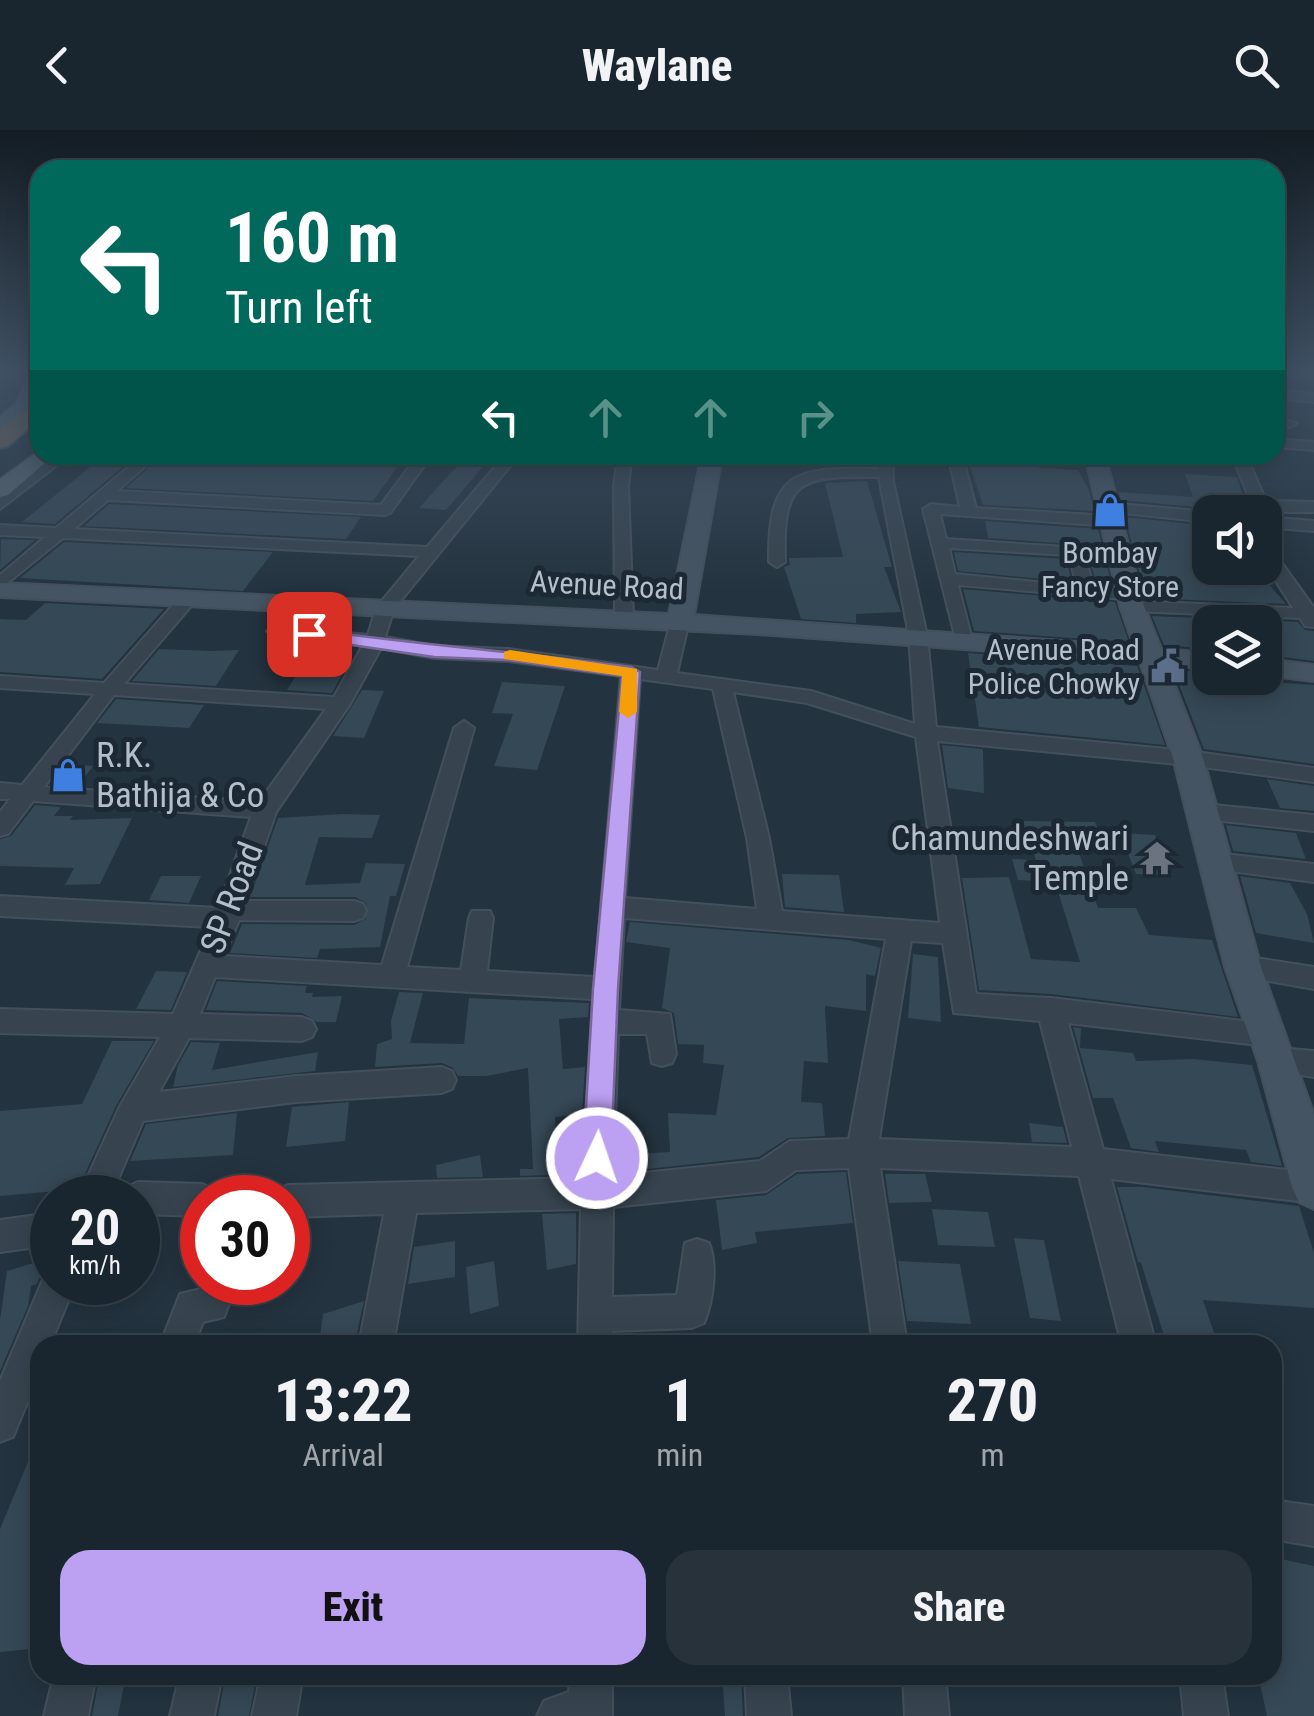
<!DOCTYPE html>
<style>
:root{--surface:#1a262f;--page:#27323b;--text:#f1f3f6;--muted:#9fa5aa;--line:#38434b;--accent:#bca0f2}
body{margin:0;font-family:"Roboto Condensed",sans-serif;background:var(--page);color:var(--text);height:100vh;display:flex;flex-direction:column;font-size:38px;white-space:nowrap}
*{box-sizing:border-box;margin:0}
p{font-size:32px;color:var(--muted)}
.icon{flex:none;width:55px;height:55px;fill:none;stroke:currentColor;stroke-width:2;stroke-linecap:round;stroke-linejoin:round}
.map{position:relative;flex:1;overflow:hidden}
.drawer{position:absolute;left:30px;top:1205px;width:1252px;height:350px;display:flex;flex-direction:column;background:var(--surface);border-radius:30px;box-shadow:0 5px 25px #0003,0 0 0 2px var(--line)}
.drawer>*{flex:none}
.hud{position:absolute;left:30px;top:30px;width:1255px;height:305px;border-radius:30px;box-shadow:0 5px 25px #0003,0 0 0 2px var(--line);background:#00695c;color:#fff;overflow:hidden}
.tools{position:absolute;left:1192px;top:365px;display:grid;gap:20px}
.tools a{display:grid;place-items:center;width:90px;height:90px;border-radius:20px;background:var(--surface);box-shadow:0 5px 25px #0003,0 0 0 2px var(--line);font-size:50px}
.speed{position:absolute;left:30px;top:1045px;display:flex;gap:20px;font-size:50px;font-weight:700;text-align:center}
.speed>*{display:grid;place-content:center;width:130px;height:130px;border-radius:50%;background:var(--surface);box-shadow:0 5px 25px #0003,0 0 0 2px var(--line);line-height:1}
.speed small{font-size:25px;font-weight:400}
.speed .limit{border:15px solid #d22;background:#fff;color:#111}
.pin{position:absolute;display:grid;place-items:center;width:85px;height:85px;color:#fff;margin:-42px;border-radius:20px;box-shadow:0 5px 15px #0006}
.me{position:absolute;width:110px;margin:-55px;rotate:3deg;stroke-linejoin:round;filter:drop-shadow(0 0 8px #0008)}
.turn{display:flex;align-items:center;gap:35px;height:210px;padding:0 30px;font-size:45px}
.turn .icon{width:130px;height:130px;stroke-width:2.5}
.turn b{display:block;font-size:70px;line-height:85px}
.lanes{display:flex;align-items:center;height:95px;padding:0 30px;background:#0003;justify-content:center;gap:50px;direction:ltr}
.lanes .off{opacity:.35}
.eta{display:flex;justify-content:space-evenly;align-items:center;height:170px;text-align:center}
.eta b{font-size:60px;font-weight:800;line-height:70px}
.cta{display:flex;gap:20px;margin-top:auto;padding:20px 30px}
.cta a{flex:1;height:115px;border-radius:30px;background:var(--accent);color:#111;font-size:40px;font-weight:800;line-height:115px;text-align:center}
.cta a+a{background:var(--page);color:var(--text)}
header{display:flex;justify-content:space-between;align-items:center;height:130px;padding:0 30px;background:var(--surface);font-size:45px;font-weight:800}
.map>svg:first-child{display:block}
</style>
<header><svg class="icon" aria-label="back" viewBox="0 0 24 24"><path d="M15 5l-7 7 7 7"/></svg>Waylane<svg class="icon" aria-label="search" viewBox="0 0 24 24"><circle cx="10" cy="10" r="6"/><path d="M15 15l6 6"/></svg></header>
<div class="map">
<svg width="1314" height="1586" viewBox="0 0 1314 1586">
<rect width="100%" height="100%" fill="#23333f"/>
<path fill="#354855" d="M 105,325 L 137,325 L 55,394 L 22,392 Z
M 162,325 L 406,325 L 373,371 L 126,358 Z
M 467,325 L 493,325 L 446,380 L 419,378 Z
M 966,325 L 1036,325 L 1039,338 L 1078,340 L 1089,360 L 1094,381 L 983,375 Z
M 1185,344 L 1237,347 L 1248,382 L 1121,370 L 1118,362 L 1193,367 Z
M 867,351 L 892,437 L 884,437 L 901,482 L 856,484 L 856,493 L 801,489 L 784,437 L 790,435 L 789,428 L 843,427 L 825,353 Z
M 109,374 L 361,387 L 346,409 L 84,396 Z
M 1125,387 L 1210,396 L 1210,438 L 1255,438 L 1286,474 L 1146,468 Z
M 985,391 L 1098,399 L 1112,456 L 1097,454 L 1084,415 L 988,408 Z
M 1,409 L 35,410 L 0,440 Z
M 64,412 L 273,422 L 243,461 L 20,448 Z
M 954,422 L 1066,429 L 1072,452 L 958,441 Z
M 963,459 L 1115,472 L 1129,512 L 974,501 Z
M 45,473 L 164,479 L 102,549 L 0,542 L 0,489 L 26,490 Z
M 1152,486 L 1298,492 L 1305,500 L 1314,501 L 1314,531 L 1265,525 L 1265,492 L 1210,492 L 1210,519 L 1164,515 Z
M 159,519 L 210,521 L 239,520 L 216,556 L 132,551 Z
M 968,523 L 1137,536 L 1165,615 L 979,597 Z
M 305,530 L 349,532 L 332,563 L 287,560 Z
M 1173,539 L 1210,543 L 1210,548 L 1314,555 L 1314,634 L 1204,619 Z
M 502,552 L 565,556 L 537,640 L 494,636 L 513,584 L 492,583 Z
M 362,560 L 384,561 L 364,608 L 333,606 Z
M 116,569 L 204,575 L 189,598 L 97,593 Z
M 942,615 L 983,619 L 984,663 L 948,658 Z
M 66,634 L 93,636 L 78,656 L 51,654 Z
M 1267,649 L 1314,656 L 1314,681 L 1280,678 Z
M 35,675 L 61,677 L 54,686 L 73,686 L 70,690 L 132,688 L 100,754 L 65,755 L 74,738 L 0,736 L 0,709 L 11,706 Z
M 342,684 L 380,685 L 372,708 L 319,707 L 305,755 L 360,753 L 366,733 L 405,734 L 396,766 L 390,766 L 380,817 L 320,819 L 317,828 L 230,823 L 242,794 L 354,795 L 366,789 L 366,773 L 355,767 L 250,767 L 278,688 Z
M 1022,691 L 1095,692 L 1105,714 L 1076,714 L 1098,778 L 1136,778 L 1149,805 L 1212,810 L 1238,887 L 1051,864 L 979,860 L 962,748 L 1009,747 L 1031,829 L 1080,832 L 1055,752 L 1018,750 L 1012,729 L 1036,730 Z
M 1226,695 L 1296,703 L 1306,729 L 1233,721 Z
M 1120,703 L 1155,705 L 1172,745 L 1136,744 Z
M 782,744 L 839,745 L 844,782 L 785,777 Z
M 161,746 L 201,746 L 189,773 L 149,770 Z
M 1240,746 L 1290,753 L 1307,784 L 1314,813 L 1256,803 Z
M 630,792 L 849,810 L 881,818 L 875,846 L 866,844 L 866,881 L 825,876 L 828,933 L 804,931 L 801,972 L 822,973 L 825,1006 L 788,1008 L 759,1027 L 620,1042 L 619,1025 L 670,1022 L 668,983 L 716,985 L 724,935 L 703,933 L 704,915 L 678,914 L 674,883 L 662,878 L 670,818 L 626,812 Z
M 913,824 L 938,827 L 941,892 L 908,888 Z
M 156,841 L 187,842 L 171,880 L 136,879 Z
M 217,851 L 307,856 L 305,863 L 313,863 L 312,867 L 342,866 L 336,892 L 317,892 L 302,883 L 206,880 Z
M 399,862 L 423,863 L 410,913 L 464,914 L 469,868 L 589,873 L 588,887 L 559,889 L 563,939 L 585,937 L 582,984 L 555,987 L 557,1037 L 578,1036 L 578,1044 L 520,1046 L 520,1039 L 533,1039 L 528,938 L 486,946 L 458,946 L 453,938 L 442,933 L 375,937 L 377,914 L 392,909 L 391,891 Z
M 1073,897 L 1081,898 L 1080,918 L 1133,923 L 1136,931 L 1193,929 L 1252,935 L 1282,1036 L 1251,1032 L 1246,1020 L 1155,1011 L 1159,1022 L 1131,1018 L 1113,968 L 1093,968 Z
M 112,911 L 154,911 L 116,976 L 74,1068 L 54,1068 L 57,1061 L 0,1066 L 0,981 L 82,974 Z
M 191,912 L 220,913 L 212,940 L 318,922 L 315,941 L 173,957 L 178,935 Z
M 349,972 L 345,1011 L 286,1017 L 292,977 Z
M 237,983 L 233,1025 L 130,1031 L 146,994 Z
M 1029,993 L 1063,997 L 1067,1013 L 1032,1012 Z
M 480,1025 L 483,1047 L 437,1048 L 436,1035 Z
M 846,1042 L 853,1093 L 755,1102 L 757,1113 L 722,1120 L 716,1070 L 766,1065 L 797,1044 Z
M 885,1044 L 925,1044 L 932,1072 L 889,1073 Z
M 1117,1057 L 1143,1057 L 1299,1076 L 1314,1123 L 1314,1178 L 1203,1170 L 1218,1215 L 1167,1215 L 1141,1133 L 1138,1132 Z
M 932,1079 L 988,1082 L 995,1117 L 938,1115 Z
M 576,1083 L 576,1134 L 547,1140 L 542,1084 Z
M 1014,1108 L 1044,1110 L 1061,1191 L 1030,1188 Z
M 455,1111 L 455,1147 L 408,1154 L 414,1117 Z
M 47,1129 L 37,1154 L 31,1156 L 28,1176 L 0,1241 L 0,1190 L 7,1141 Z
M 494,1131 L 499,1176 L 470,1184 L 466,1137 Z
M 898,1131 L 960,1134 L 971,1194 L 907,1191 Z
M 364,1171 L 357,1203 L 320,1207 L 323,1184 Z
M 40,1303 L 40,1518 L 0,1522 L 0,1399 Z
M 1272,1427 L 1314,1436 L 1314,1586 L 1267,1586 L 1258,1545 L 1272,1545 Z
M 257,1545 L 249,1586 L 218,1586 L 225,1547 Z
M 722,1545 L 741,1545 L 743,1586 L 725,1586 Z
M 125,1550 L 118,1586 L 92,1586 L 98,1554 Z"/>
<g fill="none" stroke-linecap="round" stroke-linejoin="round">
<g stroke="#43505b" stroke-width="4">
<path id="street" d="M 1301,241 L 1314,241 L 1314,246 L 1303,244 Z
M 1275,260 L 1314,264 L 1314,272 L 1275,268 Z
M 1275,288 L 1297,293 L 1290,297 L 1275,296 Z
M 1275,309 L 1314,312 L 1314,320 L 1275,317 Z
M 54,325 L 70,325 L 0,379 L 0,367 Z
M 143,325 L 158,325 L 117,361 L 381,375 L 418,325 L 432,325 L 390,383 L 385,385 L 108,370 L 74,399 L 427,417 L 505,325 L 519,325 L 394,479 L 385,507 L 434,516 L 508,519 L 658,540 L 671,491 L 680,486 L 689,491 L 677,543 L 811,561 L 915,594 L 909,506 L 879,347 C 799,346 782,349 785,432 L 777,437 L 769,432 C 768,341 793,337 878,339 L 878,325 L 892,325 L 893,351 L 927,506 L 936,597 L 1188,621 L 1314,638 L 1314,652 L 1188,635 L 937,611 L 976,864 L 1051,868 L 1277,895 L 1281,904 L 1277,913 L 1267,916 L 1068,893 L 1103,1019 L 1314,1043 L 1314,1073 L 1111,1049 L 1156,1215 L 1122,1215 L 1079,1046 L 880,1038 L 907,1215 L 873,1215 L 849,1038 L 796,1040 L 766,1061 L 613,1077 L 612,1167 L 677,1165 L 685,1113 L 697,1109 L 709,1113 C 718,1135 713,1172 704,1193 L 692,1198 L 612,1201 L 612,1215 L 578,1215 L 581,1079 L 416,1083 L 393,1215 L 359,1215 L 384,1084 L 288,1087 L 288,1068 L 274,1068 L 277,1060 L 288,1055 L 582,1048 L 593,869 L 215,847 L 200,884 L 302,887 L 312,891 L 316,899 L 312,907 L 302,911 L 189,908 L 159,962 L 296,946 L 442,937 L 452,941 L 456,950 L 452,959 L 442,963 L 296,972 L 143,991 L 110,1068 L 78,1068 L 119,978 L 160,907 L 0,903 L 0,879 L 173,884 L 211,797 L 0,786 L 0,766 L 218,778 L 251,687 L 33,671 L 8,704 L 0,706 L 0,682 L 10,669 L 0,669 L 0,653 L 22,655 L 95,564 L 0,558 L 0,546 L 104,553 L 180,467 L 186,466 L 195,471 L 192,475 L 124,554 L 334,567 L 363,515 L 276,506 L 267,501 L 276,496 L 368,505 L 376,478 L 419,426 L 63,408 L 0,459 L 0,445 L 45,407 L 0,405 L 0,395 L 56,398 ZM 381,518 L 434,528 L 508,531 L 621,546 L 595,847 L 487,841 L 493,788 L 490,781 L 472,781 L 469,788 L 461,840 L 407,837 L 474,598 L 464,591 L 454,598 L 382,835 L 224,826 L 239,790 L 354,791 L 363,788 L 366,781 L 363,774 L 354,771 L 245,771 L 276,682 L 350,574 ZM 640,549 L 713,559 L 747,708 L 757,779 L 625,768 ZM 733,562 L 807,573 L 916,607 L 940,793 L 782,781 L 769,708 ZM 114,565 L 326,579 L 259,672 L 44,657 ZM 624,788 L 886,809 L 849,1009 L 790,1011 L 760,1031 L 613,1046 L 618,904 L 647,904 L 652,933 L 662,936 L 672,933 L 676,924 L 670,884 L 619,880 ZM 911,811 L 943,813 L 954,883 L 1040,891 L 1072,1017 L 879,1009 Z
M 618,325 L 632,325 L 628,356 L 633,487 L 624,492 L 615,487 L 614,356 Z
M 948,325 L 962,325 L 976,378 L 1111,386 L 1119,391 L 1111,396 L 940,384 L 946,409 L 1082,418 L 1094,458 L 1135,462 L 1135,470 L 958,455 L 972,510 L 963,515 L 957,514 L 923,379 L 931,374 L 960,377 ZM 949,418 L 1069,425 L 1077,456 L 955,444 Z
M 1232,325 L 1246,325 L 1266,371 L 1314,372 L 1314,382 L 1252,382 L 1252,375 Z
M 1108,373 L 1210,382 L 1210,392 L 1103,381 L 1100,378 Z
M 1265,387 L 1314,391 L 1314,401 L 1265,397 Z
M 1265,416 L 1271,418 L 1314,478 L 1314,497 L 1305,496 L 1300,488 L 1132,481 L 1123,476 L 1132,471 L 1293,478 L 1265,434 Z
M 1203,674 L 1314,685 L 1314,701 L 1195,688 L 1192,682 L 1195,676 Z
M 1215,723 L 1314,734 L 1314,752 L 1207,738 L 1203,732 Z
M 1243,826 L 1314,837 L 1314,859 L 1234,845 L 1230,837 L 1234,829 Z
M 1278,918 L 1314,921 L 1314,947 L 1268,940 L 1264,931 L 1268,922 Z
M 138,1052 L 202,1054 L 213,1059 L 217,1068 L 202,1068 L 202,1086 L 138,1084 L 138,1068 L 122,1068 L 127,1057 Z
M 52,1083 L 52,1115 L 0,1122 L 0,1090 Z
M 52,1138 L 52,1152 L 76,1152 L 50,1215 L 40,1215 L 40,1241 L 13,1307 L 0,1312 L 0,1251 L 47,1140 Z
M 203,1152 L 237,1152 L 224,1187 L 203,1192 L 194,1215 L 160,1215 L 180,1164 L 201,1159 Z
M 1272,1370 L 1314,1376 L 1314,1416 L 1272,1409 Z
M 54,1545 L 96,1545 L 88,1586 L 44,1586 Z
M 180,1545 L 222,1545 L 214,1586 L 170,1586 Z
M 261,1545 L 303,1545 L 296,1586 L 252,1586 Z
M 570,1545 L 612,1545 L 612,1586 L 537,1586 L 544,1571 L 569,1562 Z
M 745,1545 L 787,1545 L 791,1586 L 747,1586 Z
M 903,1545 L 945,1545 L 949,1586 L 905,1586 Z
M 1180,1545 L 1222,1545 L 1228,1586 L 1184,1586 Z"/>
</g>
<g stroke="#43505b" stroke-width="4">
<path id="secondary" d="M 40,259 L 40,278 L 0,309 L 0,293 Z
M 702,325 L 722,325 L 694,485 L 1134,516 L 1120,476 L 1085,325 L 1105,325 L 1144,476 L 1161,519 L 1210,523 L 1210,539 L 1167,535 L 1203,628 L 1261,837 L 1314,985 L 1314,1079 L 1299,1072 L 1292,1057 L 1258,931 L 1225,837 L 1173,628 L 1140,532 L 757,504 L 0,467 L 0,453 L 669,484 Z
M 1265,529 L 1314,535 L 1314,551 L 1265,545 Z"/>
</g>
<g stroke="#43505b" stroke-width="3">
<path id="primary" d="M 30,241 L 40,241 C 40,269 28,293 0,302 L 0,286 L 16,273 Z
M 40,320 L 40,325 L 54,325 L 8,365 L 0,367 L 0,349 Z"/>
</g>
<g stroke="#424f5a" stroke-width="4">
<path id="highway" d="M 40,270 L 40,288 L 8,316 L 0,318 L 0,299 Z"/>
</g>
<use href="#street" fill="#37444f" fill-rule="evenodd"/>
<use href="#secondary" fill="#455462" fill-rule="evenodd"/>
<use href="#primary" fill="#55646f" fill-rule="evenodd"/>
<use href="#highway" fill="#756354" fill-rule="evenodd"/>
</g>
<linearGradient id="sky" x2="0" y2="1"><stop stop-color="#131c23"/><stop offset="0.52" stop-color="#3f5063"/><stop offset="1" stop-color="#3f5063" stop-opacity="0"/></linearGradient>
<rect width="1314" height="463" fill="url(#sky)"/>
<path fill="#bca0f2" stroke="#7a689d" stroke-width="2.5" d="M 309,499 C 416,515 524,522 631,537 L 640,542 L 618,859 L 611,1028 L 607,1038 L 597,1042 L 587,1038 L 583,1028 L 593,859 L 622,546 L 508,530 L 434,527 L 303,508 L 303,501 Z"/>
<path fill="#f59e0b" d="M 510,520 L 637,539 L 637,582 L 628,588 L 619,582 L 622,546 L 504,529 L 504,522 Z"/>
<defs>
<g id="shop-bare" transform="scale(2.7)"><path d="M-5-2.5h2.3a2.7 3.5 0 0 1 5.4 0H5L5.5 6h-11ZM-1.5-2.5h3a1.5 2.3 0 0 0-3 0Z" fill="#3f7fe0" stroke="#1c2934" stroke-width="2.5" paint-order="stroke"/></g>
<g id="civic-bare" transform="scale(2.7)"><path d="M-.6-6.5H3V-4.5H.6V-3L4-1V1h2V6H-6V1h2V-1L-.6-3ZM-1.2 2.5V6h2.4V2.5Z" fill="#5c6f8a" stroke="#1c2934" stroke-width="2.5" paint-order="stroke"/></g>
<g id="temple-bare" transform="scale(2.7)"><path d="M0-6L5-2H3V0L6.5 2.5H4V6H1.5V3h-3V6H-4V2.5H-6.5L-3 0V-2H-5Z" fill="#6b7280" stroke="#1c2934" stroke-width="2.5" paint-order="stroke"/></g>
</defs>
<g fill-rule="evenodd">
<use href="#shop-bare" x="1110" y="380"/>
<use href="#civic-bare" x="1168" y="536"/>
<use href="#shop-bare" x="68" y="645"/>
<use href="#temple-bare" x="1157" y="728"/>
</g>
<g text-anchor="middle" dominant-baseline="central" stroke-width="10" stroke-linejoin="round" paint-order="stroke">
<g font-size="30" fill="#b3bfca" stroke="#1c2934">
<text x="1110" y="422">Bombay<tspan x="1110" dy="34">Fancy Store</tspan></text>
<text x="1140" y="519" text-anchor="end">Avenue Road<tspan x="1140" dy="34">Police Chowky</tspan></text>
</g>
<g font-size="30" fill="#b3bfca" stroke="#1c2934">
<text transform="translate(607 455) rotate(3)">Avenue Road</text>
</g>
<g font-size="35" fill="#b3bfca" stroke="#1c2934" text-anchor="start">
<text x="96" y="625">R.K.<tspan x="96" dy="40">Bathija &amp; Co</tspan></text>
<text x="1129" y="708" text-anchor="end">Chamundeshwari<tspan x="1129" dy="40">Temple</tspan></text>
</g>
<g font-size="35" fill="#b3bfca" stroke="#1c2934">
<text transform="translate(232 768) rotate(-69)">SP Road</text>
</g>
</g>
</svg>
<div class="tools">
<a><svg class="icon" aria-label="sound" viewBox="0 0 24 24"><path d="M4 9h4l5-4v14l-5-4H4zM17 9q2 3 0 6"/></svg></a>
<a><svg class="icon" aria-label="layers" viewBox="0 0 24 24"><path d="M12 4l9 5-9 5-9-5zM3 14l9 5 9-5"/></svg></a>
</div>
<div class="speed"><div>20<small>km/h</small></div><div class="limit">30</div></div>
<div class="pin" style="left:309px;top:504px;background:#d93025"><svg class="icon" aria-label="arrive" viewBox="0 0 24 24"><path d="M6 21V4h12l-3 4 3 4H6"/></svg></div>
<svg class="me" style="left:597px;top:1028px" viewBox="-20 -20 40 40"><circle r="17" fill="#bca0f2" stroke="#fff" stroke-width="3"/><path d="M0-11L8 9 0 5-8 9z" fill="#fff"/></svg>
<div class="hud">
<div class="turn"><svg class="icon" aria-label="left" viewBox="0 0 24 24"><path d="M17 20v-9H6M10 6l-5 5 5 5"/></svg><div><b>160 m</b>Turn left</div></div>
<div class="lanes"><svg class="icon" aria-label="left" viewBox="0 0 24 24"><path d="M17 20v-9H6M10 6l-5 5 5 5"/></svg><svg class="icon off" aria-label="ahead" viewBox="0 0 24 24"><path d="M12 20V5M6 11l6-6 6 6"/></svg><svg class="icon off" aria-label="ahead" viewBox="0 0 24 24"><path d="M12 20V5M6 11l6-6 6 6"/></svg><svg class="icon off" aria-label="right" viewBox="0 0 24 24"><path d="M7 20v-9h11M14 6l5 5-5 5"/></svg></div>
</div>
<section class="drawer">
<div class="eta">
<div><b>13:22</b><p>Arrival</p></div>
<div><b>1</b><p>min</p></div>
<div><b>270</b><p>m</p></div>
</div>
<div class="cta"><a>Exit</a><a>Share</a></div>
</section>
</div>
